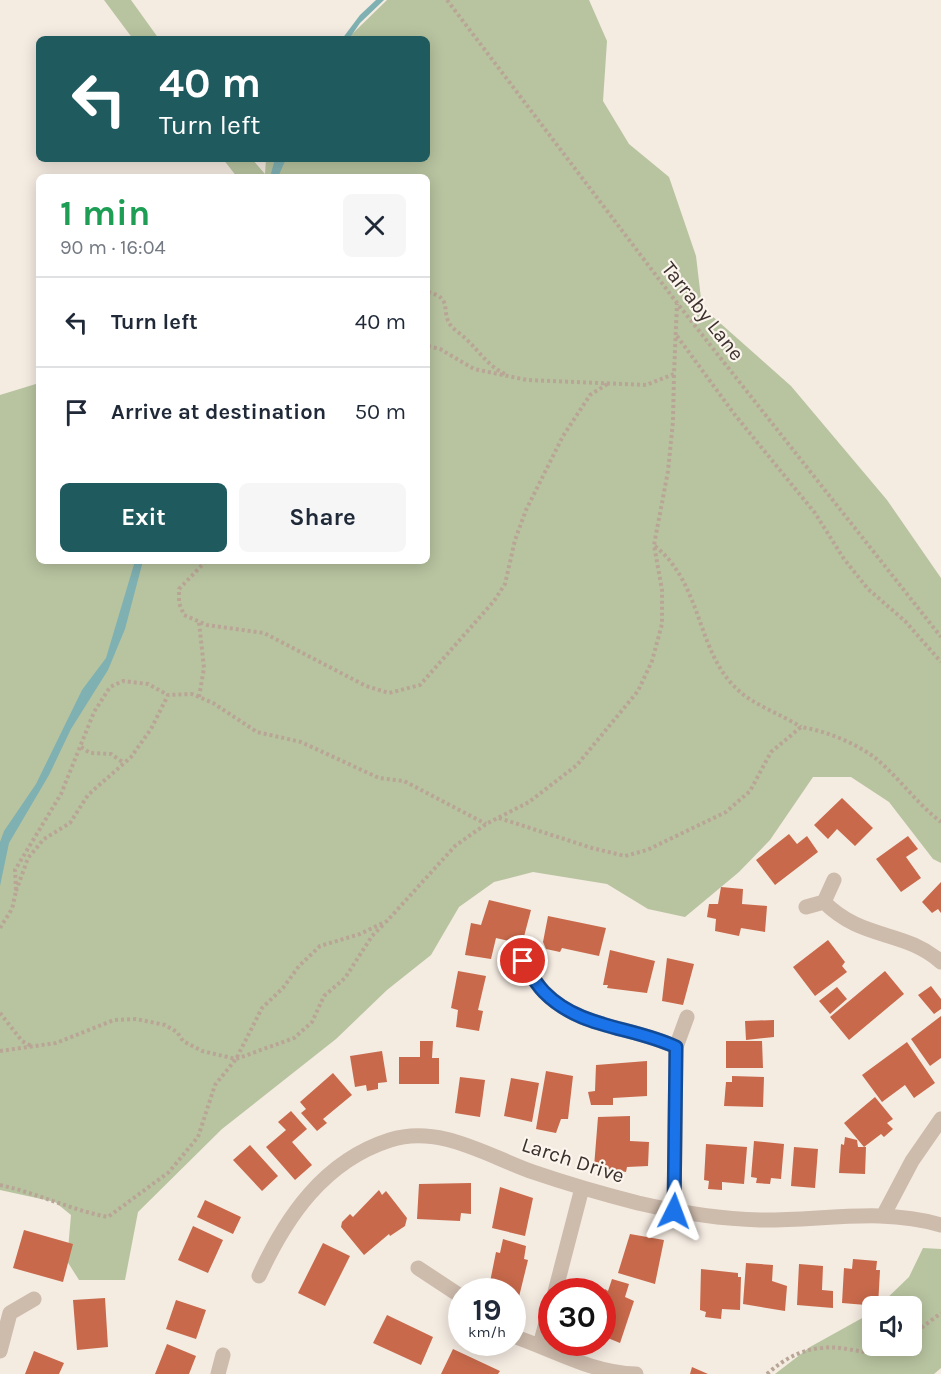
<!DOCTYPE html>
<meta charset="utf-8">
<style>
:root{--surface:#fff;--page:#f6f6f7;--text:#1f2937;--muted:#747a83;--line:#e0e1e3;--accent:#1f5a5e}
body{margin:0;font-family:Karla,sans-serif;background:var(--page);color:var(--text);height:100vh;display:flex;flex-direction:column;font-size:22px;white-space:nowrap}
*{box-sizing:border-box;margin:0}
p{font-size:20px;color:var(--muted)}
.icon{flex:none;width:33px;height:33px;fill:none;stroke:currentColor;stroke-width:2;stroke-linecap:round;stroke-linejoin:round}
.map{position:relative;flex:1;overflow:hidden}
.details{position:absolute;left:36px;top:174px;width:394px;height:390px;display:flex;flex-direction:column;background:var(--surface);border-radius:9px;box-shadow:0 3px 15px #0003}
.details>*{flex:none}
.top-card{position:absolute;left:36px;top:36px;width:394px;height:126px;border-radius:9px;box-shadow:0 3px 15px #0003;background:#1f5a5e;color:#fff;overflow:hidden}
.tools{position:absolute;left:862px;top:1296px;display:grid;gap:12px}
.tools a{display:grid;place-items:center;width:60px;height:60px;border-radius:9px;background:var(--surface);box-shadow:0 3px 15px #0003;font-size:30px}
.speed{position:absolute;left:448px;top:1278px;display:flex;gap:12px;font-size:30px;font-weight:700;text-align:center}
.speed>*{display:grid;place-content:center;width:78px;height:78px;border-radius:50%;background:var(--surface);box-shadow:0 3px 15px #0003;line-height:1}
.speed small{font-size:15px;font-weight:400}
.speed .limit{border:9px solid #d22;background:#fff;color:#111}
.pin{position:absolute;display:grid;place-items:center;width:51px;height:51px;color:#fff;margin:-26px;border:3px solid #fff;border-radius:50%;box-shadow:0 2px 6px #0007}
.me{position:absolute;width:66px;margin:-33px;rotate:3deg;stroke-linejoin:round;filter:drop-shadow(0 0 4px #0008)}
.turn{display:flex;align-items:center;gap:21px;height:126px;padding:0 24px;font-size:27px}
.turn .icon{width:78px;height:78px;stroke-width:2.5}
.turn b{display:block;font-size:42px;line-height:51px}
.round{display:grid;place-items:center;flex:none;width:63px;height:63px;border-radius:9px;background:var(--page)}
.summary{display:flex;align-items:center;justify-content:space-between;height:102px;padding:0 24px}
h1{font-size:36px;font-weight:700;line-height:45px;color:#1e9e55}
.button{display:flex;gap:12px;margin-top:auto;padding:12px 24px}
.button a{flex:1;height:69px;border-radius:9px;background:var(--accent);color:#fff;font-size:24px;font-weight:700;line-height:69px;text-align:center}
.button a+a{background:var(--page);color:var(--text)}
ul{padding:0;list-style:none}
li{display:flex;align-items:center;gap:18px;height:90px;padding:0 24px;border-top:2px solid var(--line)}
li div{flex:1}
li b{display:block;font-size:22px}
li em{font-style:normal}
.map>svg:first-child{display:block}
</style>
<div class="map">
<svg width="941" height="1374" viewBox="0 0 941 1374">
<rect width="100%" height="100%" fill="#f4ebe1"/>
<path fill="#b8c4a0" d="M 104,0 L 131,0 L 159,39 L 133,39 Z
M 387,0 L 589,0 L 607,41 L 603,101 L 629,144 L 669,177 L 696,256 L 702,307 L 791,386 L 887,500 L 941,578 L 941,863 L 933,859 L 889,802 L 851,777 L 813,777 L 770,840 L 739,872 L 685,917 L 648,909 L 607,884 L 533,872 L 494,882 L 459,907 L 431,955 L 387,990 L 336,1039 L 222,1129 L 138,1212 L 125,1280 L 79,1280 L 67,1261 L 71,1215 L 55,1202 L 0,1190 L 0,395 L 39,383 L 39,561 L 428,561 L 428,177 L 237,177 L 223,159 L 252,159 L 265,174 L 266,159 L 428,159 L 428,39 L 347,39 Z
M 923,1248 L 941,1249 L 941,1368 L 934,1374 L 775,1374 L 810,1347 L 873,1312 L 873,1346 L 912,1346 L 912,1306 L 879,1306 L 909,1277 Z"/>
<path fill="#7fb0b2" d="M 376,0 L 384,0 L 360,23 L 349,39 L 342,39 L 360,15 Z
M 275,159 L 286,159 L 278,177 L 270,177 Z
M 135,561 L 143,561 L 125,629 L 108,670 L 71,729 L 49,775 L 9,843 L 0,886 L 0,842 L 4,831 L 36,784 L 82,690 L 106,658 Z"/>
<path fill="#c8694b" d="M 842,798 L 873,828 L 855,846 L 837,829 L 828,839 L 814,825 Z
M 789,834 L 797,844 L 807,836 L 818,852 L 775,885 L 756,860 Z
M 908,836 L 918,849 L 906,857 L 921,878 L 901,892 L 876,859 Z
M 941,882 L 941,913 L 938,909 L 932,913 L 922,902 Z
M 721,887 L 743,889 L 742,904 L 767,906 L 765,932 L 741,928 L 739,936 L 715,931 L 716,919 L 707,917 L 709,904 L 718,904 Z
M 489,900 L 531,910 L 522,944 L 496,938 L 491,959 L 465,955 L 471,923 L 481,925 Z
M 548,916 L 606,928 L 599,956 L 562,948 L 560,952 L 546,949 L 543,942 Z
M 828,940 L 845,962 L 842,966 L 847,972 L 815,996 L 793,967 Z
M 610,950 L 655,961 L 647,993 L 607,988 L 608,985 L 603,985 Z
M 667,958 L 694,964 L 683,1005 L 662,1001 Z
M 458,971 L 486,976 L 478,1010 L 483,1011 L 479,1031 L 456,1027 L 458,1010 L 451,1008 Z
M 885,971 L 904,994 L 849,1040 L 830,1017 Z
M 931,986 L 941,999 L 941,1009 L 934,1014 L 918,995 Z
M 837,987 L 847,999 L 830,1014 L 819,1001 Z
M 941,1016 L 941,1058 L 930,1066 L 911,1039 Z
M 774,1020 L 774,1037 L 746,1040 L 745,1021 Z
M 420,1041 L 433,1041 L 432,1058 L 439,1058 L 439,1084 L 399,1084 L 399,1057 L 420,1057 Z
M 726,1041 L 762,1041 L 763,1068 L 726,1068 Z
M 907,1042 L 935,1083 L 914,1098 L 905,1085 L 882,1102 L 862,1075 Z
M 382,1051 L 387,1082 L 378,1083 L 378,1089 L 367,1091 L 366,1085 L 355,1087 L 350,1056 Z
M 647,1061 L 647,1096 L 613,1098 L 613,1105 L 591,1105 L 588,1092 L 595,1091 L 596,1065 Z
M 546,1071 L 573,1076 L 568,1119 L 561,1119 L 556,1133 L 536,1129 Z
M 333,1073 L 352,1095 L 323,1119 L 327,1123 L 317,1131 L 301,1113 L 306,1109 L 300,1102 Z
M 732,1076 L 764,1077 L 763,1107 L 724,1106 L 726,1082 L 732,1082 Z
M 460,1077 L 485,1080 L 480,1117 L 455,1113 Z
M 511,1078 L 539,1083 L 532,1122 L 504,1116 Z
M 875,1097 L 893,1119 L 887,1123 L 893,1129 L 884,1137 L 881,1134 L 864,1147 L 844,1123 Z
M 291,1111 L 307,1129 L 292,1142 L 312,1165 L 295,1180 L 266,1147 L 286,1130 L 278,1122 Z
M 630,1116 L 630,1141 L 649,1142 L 648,1166 L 627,1167 L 626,1172 L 594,1167 L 598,1117 Z
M 845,1137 L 857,1140 L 858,1147 L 866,1147 L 865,1174 L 839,1173 L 841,1144 L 844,1145 Z
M 754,1141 L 784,1144 L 781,1179 L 771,1178 L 770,1184 L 756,1183 L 757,1178 L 751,1177 Z
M 706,1144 L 747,1147 L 744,1184 L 722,1182 L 722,1190 L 708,1189 L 709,1181 L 704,1180 Z
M 250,1145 L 278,1176 L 262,1191 L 233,1160 Z
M 794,1147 L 818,1149 L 815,1188 L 791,1186 Z
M 471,1183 L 471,1214 L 461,1213 L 460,1221 L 417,1219 L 419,1184 Z
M 500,1187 L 533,1198 L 525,1236 L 492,1228 Z
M 379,1190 L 382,1195 L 386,1191 L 407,1218 L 405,1226 L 390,1236 L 389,1234 L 364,1255 L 341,1227 L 342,1222 L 350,1214 L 353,1217 Z
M 205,1200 L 241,1217 L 233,1234 L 197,1217 Z
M 193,1226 L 223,1240 L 208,1273 L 178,1260 Z
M 24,1230 L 73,1244 L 63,1282 L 13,1268 Z
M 630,1234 L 664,1240 L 655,1284 L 618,1273 Z
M 503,1239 L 526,1246 L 524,1259 L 528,1260 L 517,1305 L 513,1304 L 513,1292 L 488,1292 L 496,1252 L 500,1253 Z
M 323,1243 L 350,1256 L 325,1306 L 298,1293 Z
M 853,1259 L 877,1261 L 876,1270 L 880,1270 L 878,1306 L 842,1303 L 844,1268 L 852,1269 Z
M 746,1263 L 773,1265 L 772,1281 L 787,1286 L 785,1311 L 743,1304 Z
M 799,1264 L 823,1266 L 822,1290 L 833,1291 L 833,1308 L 797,1305 Z
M 701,1269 L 738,1273 L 738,1277 L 741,1277 L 740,1310 L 722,1309 L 721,1319 L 705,1317 L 706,1312 L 700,1310 Z
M 612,1279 L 629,1284 L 625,1297 L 634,1301 L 620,1343 L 603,1336 L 603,1294 L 605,1289 L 608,1291 Z
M 105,1298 L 108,1347 L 77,1350 L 73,1300 Z
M 176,1300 L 206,1310 L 196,1339 L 166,1329 Z
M 387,1315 L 433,1337 L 421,1365 L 373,1343 Z
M 167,1344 L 196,1356 L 189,1374 L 155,1374 Z
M 453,1349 L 500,1371 L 498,1374 L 441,1374 Z
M 34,1351 L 64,1363 L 59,1374 L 25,1374 Z
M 692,1367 L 708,1374 L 690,1374 Z"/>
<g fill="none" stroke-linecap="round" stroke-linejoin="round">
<path stroke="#b9a596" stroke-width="4" stroke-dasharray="3 3" stroke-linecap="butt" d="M 447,0 L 677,303 L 941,637
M 428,292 C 455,299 439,312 452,327 C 456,331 462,335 466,339 C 480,352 487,365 505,374
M 677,336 L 735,415 L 815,513 L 844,559 L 868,589 L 905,621 L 941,662
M 428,346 L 440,349 L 474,369 L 527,380 L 646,385 L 674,374 L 677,304
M 655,546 C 703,585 696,651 737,689 C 753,705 781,714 801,727
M 206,561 L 179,589 L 179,603 L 184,615 L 207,625 L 264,633 L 366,686 L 389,693 L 420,685 L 494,601 L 505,584 L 515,540 L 526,510 L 563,436 L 590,395 L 609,383
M 199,697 L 204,668 L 199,622
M 81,747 L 90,753 L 111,754 L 124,763
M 499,818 L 592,848 L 625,856 L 647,850 L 726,812 L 750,791 L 771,752 L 801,727 C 826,731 853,742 874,757 C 898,776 916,803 941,822
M 16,891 L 28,858 L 44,839 L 70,823 L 88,795 L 131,757 L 151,729 L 168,695 L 192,694 L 213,703 L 257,732 L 301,742 L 379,778 L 404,781 L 486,824
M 0,928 L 12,909 L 16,891 L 15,870 L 61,794 L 94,712 L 110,687 L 123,681 L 148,684 L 168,695
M 0,1013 L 22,1041 L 33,1047
M 0,1051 L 56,1043 L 114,1020 L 136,1019 L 165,1025 L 177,1032 L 183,1041 L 202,1051 L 236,1059 L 294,1038 L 312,1022 L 324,996 L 345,978 L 372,936 L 384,924
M 0,1185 C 37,1193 71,1210 108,1217 L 169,1172 L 198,1137 L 215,1085 L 236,1059 L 262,1008 L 283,988 L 299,966 L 320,946 L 360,934 L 387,921 L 455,846 L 486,824 L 529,802 L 577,765 L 638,691 L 652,661 L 662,624 L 662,590 L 654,545 L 668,471 L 673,421 L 674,374
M 912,1335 L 941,1313
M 767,1374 C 783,1360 799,1350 822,1348 C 849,1344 870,1361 896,1346"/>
<path stroke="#cdbbac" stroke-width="15" d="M 824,902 C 863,941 903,929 941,962
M 806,907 L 824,902 L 834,880
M 523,961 C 529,971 535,983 544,992 C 580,1029 632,1026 676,1047
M 674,1211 L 676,1047 L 687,1017
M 883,1216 L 912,1161 L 941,1119
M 418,1268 L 462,1297
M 259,1276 C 286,1217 324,1161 390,1140 C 439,1124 488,1156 533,1172 C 568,1184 603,1194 638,1203 C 677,1212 720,1219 760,1220 C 820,1221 882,1207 941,1225
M 555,1292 L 582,1188
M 513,1336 C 554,1350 592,1373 636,1374
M 540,1345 L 552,1301
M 0,1351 L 10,1313 L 34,1299
M 218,1374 L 223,1355"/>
</g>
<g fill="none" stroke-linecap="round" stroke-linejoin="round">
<g stroke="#114b97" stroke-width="15">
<path id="route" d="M 523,961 C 529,971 535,983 544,992 C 580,1029 632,1026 676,1047 L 674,1211"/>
</g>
<use href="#route" stroke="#1a73e8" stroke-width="10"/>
</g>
<g text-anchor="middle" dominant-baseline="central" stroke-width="4.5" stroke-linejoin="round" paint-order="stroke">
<g font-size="21" fill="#3b302b" stroke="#fbf5ee">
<text transform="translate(703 311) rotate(52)">Tarraby Lane</text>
<text transform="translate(573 1160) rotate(18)">Larch Drive</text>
</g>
</g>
</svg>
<div class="tools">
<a><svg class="icon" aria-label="sound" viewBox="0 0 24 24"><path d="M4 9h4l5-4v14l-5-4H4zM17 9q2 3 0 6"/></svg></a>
</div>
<div class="speed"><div>19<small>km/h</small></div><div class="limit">30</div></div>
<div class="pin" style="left:523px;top:961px;background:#d93025"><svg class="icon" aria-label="arrive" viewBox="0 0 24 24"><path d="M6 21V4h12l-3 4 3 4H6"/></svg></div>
<svg class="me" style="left:674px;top:1211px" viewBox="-20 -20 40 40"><path d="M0-17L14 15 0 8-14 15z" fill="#1a73e8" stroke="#fff" stroke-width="4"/></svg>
<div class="top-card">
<div class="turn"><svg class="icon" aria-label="left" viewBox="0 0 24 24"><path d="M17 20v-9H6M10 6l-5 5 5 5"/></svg><div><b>40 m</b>Turn left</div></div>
</div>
<section class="details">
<div class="summary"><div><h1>1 min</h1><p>90 m · 16:04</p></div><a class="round"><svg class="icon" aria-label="close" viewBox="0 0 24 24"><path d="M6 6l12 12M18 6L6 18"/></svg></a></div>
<ul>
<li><svg class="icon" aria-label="left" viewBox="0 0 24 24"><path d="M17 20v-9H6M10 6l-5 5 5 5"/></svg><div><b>Turn left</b></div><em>40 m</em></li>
<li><svg class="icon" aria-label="arrive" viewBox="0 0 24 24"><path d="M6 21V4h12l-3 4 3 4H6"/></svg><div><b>Arrive at destination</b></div><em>50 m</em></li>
</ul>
<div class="button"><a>Exit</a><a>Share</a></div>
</section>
</div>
